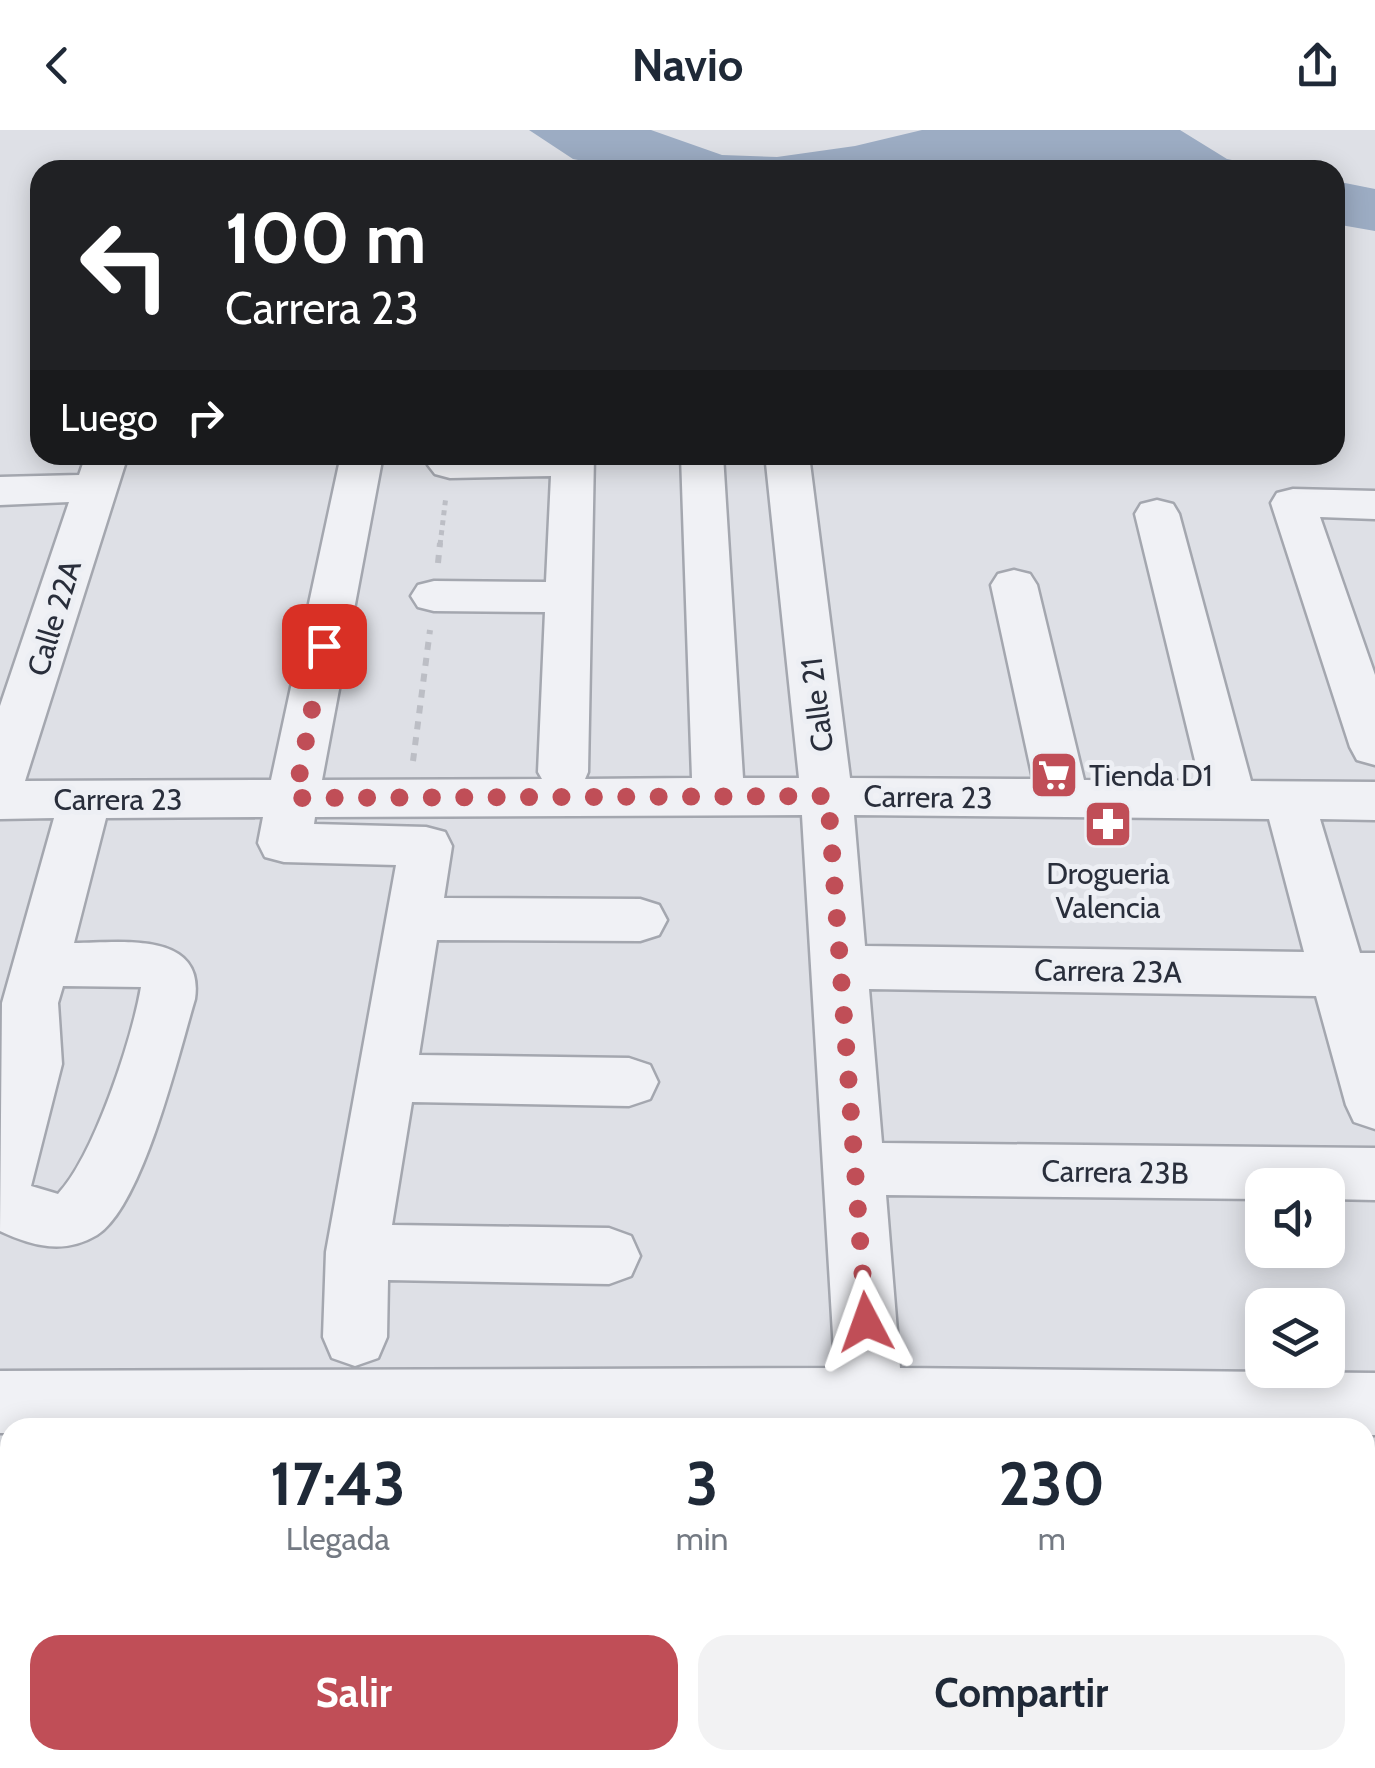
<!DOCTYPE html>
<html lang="es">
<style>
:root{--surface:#fff;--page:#f2f2f3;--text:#1f2937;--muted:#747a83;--accent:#c04e57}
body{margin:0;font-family:Cabin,sans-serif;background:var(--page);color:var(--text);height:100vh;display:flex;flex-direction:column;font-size:38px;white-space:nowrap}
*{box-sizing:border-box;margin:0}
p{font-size:32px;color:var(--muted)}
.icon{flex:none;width:55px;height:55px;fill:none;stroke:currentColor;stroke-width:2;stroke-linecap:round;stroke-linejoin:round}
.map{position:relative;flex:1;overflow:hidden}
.drawer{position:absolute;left:0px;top:1288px;width:1375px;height:352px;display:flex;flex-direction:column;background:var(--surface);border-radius:30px 30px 0 0;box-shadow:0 5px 25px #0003}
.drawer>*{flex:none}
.guide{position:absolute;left:30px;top:30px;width:1315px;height:305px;border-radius:30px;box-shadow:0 5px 25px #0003;background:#202124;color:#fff;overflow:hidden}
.fabs{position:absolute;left:1245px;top:1038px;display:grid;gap:20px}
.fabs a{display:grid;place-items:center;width:100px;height:100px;border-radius:20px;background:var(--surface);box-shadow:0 5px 25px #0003;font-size:50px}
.pin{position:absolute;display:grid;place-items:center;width:85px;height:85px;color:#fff;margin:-42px;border-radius:20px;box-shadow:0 5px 15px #0006}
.me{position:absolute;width:110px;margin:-55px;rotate:356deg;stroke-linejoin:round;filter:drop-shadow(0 0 8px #0008)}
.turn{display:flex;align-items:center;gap:35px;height:210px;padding:0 30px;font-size:45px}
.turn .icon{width:130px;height:130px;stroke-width:2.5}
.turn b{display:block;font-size:70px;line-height:85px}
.then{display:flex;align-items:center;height:95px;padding:0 30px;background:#0003;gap:20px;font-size:38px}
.eta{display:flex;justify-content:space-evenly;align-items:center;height:170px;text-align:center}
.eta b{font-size:60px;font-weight:800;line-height:70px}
.action{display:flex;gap:20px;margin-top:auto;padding:20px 30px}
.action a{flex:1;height:115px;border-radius:30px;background:var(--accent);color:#fff;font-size:40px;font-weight:800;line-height:115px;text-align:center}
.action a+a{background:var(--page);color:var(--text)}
header{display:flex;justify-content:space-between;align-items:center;height:130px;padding:0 30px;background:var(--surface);font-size:45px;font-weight:800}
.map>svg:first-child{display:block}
</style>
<header><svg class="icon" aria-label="back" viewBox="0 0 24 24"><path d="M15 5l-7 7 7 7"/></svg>Navio<svg class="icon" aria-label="share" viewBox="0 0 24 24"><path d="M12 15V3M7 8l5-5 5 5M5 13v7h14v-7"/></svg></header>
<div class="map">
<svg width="1375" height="1638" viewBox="0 0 1375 1638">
<rect width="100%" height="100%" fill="#dee0e6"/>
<path fill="#9cacc3" d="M 529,0 L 651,0 L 722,25 L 777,27 L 855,16 L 922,0 L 1180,0 L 1227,29 L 1282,40 L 1022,40 L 942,31 L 896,40 L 629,40 L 573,29 Z
M 1335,51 L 1375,59 L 1375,101 L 1335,94 Z"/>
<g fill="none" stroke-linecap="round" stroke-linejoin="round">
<g stroke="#a4a7af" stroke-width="5">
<path id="minor" d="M 86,325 L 128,325 L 25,651 L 271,650 L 341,325 L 383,325 L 322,650 L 542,649 L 538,642 L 545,482 L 434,481 L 418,477 L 411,466 L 418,455 L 434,451 L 546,452 L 551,346 L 450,348 L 435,344 L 428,335 L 438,325 L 594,325 L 588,642 L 585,649 L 692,648 L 681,325 L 723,325 L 743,648 L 799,648 L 766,333 L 772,325 L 804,325 L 810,333 L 850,648 L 1033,649 L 991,455 L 998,444 L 1014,440 L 1030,444 L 1037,455 L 1084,650 L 1200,651 L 1135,384 L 1141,374 L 1157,370 L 1173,374 L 1179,384 L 1251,651 L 1375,652 L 1375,690 L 1320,689 L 1360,823 L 1375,823 L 1375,999 L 1354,992 L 1346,975 L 1316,866 L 869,859 L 882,1013 L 1375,1018 L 1375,1070 L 1328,1069 L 1328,1055 L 1262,1055 L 1262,1069 L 886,1065 L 900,1238 L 1375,1243 L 1375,1305 L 1365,1305 L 1365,1298 L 10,1298 L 10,1303 L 0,1303 L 0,1241 L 835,1238 L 802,685 L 315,687 L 314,694 L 426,697 L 445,702 L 452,716 L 444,768 L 640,769 L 659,775 L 667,790 L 659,805 L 640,811 L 437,810 L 419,925 L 629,928 L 650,935 L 658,952 L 650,969 L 629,976 L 412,972 L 392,1095 L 609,1098 L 631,1106 L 640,1126 L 631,1146 L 609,1154 L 388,1150 L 387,1207 L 378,1228 L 355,1236 L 332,1228 L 323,1207 L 326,1122 L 396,735 L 284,732 L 265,727 L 258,713 L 263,687 L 106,688 L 74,813 C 119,813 205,800 195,869 C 179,922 143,1076 97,1105 C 64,1125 32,1116 0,1101 L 2,873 L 54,688 L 0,689 L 0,576 L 69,372 L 0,375 L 0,347 L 79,345 ZM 854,685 L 1269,689 L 1304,822 L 865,816 ZM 63,856 L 141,857 C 132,909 94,1026 58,1064 L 31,1056 L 62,934 L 58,873 Z
M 1293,359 L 1375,361 L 1375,389 L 1320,387 L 1375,545 L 1375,635 L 1357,630 L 1350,617 L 1271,373 L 1277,363 Z
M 1365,1507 L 1375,1507 L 1375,1579 L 1365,1579 Z
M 0,1562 L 10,1562 L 10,1630 L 25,1630 L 0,1636 Z
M 134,1630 L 208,1630 L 208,1638 L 132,1638 Z
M 661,1630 L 735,1630 L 736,1638 L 660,1638 Z
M 844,1630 L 918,1630 L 919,1638 L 843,1638 Z
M 1203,1630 L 1277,1630 L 1279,1638 L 1203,1638 Z"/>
</g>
<path stroke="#bcbec5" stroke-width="5" stroke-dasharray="5 5" stroke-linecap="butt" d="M 440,415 L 446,366"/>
<path stroke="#bcbec5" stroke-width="6" stroke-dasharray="8 8" stroke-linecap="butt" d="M 438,433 L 440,413
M 413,631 L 430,500"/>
<use href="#minor" fill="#f0f1f5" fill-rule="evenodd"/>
</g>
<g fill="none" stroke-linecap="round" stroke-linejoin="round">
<path stroke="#c04e57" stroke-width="18" stroke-dasharray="0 32.4" d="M 324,516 L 295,668 L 828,666 L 866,1192"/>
</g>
<defs>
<g id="supermarket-square" transform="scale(2.5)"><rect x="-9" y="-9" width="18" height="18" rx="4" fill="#c04e57" stroke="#edeff4"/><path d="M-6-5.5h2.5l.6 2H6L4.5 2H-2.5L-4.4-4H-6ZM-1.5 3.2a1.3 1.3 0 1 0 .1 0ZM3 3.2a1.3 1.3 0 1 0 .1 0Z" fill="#fff"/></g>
<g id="pharmacy-square" transform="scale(2.5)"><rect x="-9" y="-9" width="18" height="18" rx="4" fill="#c04e57" stroke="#edeff4"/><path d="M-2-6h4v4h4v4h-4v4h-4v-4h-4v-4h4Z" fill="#fff"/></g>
</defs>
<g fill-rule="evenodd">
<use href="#supermarket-square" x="1054" y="645"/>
<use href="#pharmacy-square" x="1108" y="694"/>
</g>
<g text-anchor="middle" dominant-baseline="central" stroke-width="10" stroke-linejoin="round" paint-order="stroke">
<g font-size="30" fill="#292e3b" stroke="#edeff4">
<text transform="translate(54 488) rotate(-73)">Calle 22A</text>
<text transform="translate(817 575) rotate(-97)">Calle 21</text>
<text transform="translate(928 667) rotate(1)">Carrera 23</text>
<text x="118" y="669">Carrera 23</text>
<text transform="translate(1108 841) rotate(1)">Carrera 23A</text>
<text transform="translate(1115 1042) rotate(1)">Carrera 23B</text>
</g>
<g font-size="30" fill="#292e3b" stroke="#edeff4" text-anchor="start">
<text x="1089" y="645">Tienda D1</text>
<text x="1108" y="743" text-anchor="middle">Drogueria<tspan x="1108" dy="34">Valencia</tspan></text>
</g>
</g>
</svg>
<div class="fabs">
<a><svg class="icon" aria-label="sound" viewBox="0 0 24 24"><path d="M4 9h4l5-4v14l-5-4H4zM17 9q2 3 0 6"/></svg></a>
<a><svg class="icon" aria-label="layers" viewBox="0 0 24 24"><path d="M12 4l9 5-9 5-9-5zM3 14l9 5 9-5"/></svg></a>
</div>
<div class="pin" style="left:324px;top:516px;background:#d93025"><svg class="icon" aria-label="arrive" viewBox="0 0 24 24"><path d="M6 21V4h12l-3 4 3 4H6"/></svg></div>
<svg class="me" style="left:866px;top:1192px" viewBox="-20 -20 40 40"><path d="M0-17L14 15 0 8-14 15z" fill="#c04e57" stroke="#fff" stroke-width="4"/></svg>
<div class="guide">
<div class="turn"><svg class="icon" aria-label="left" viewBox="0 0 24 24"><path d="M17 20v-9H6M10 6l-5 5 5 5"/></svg><div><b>100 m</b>Carrera 23</div></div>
<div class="then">Luego<svg class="icon" aria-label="right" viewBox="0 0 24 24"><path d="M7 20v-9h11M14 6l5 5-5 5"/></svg></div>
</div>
<section class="drawer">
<div class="eta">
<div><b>17:43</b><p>Llegada</p></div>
<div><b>3</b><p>min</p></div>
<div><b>230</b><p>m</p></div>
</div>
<div class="action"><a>Salir</a><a>Compartir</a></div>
</section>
</div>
